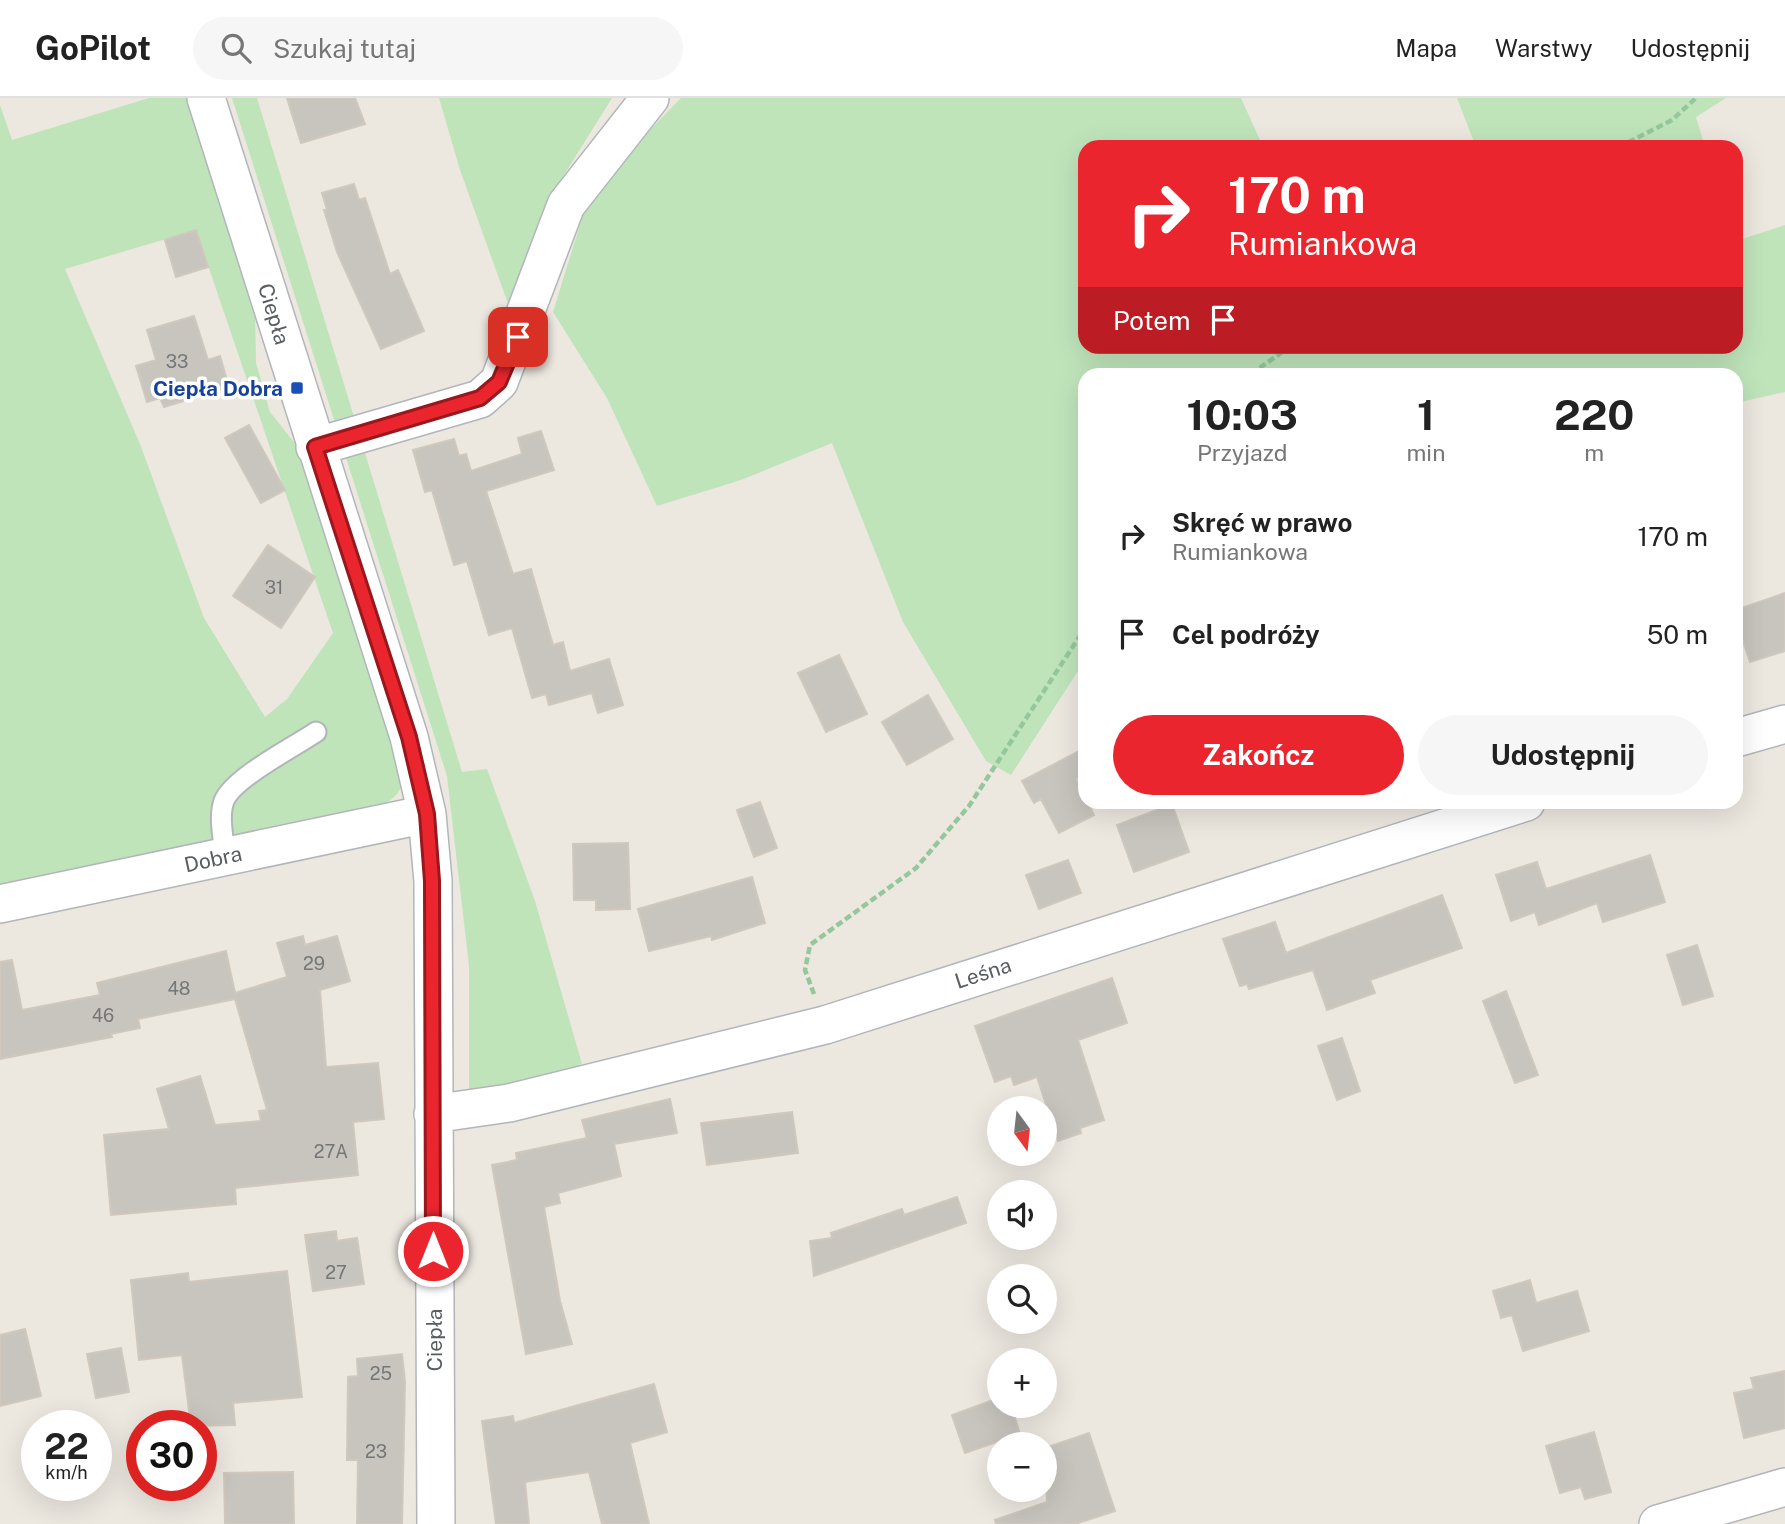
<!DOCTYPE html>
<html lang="pl">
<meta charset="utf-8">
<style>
:root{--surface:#fff;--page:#f6f6f6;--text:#222;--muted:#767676;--line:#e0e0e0;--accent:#eb252e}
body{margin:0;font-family:"Public Sans",sans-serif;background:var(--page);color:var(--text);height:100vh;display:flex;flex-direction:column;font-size:26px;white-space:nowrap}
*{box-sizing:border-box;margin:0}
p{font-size:23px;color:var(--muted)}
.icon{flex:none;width:38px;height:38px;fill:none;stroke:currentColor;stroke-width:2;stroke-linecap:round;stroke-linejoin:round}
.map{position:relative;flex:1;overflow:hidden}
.panel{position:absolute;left:1078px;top:270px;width:665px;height:441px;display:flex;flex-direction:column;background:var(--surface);border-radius:21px;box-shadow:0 7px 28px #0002}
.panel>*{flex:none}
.hud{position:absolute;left:1078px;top:42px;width:665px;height:214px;border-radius:21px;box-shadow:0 7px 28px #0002;background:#eb252e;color:#fff;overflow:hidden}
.needle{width:46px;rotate:165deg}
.controls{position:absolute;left:987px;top:998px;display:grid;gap:14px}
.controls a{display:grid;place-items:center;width:70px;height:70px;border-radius:50%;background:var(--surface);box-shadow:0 7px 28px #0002;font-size:35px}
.speed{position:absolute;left:21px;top:1312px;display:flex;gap:14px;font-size:35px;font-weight:700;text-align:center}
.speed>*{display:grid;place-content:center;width:91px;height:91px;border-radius:50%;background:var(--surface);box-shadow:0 7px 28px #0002;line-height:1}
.speed small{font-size:18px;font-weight:400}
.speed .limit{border:10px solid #d22;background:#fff;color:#111}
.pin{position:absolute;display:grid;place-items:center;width:60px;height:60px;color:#fff;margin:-30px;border-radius:14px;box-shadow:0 4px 10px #0006}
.me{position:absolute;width:77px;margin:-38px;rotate:0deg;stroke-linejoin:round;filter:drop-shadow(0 0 5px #0008)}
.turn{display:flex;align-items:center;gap:24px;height:147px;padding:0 35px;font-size:32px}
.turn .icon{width:91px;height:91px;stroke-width:2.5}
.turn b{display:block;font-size:49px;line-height:60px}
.then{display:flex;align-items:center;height:66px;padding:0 35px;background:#0003;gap:14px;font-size:26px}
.eta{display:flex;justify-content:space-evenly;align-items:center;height:119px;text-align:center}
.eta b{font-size:42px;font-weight:700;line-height:49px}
.cta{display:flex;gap:14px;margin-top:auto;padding:14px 35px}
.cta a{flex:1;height:80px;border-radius:42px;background:var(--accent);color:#fff;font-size:28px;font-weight:700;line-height:80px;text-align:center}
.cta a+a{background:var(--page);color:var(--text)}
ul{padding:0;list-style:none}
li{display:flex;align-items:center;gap:21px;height:98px;padding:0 35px}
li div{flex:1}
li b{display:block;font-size:26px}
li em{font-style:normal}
header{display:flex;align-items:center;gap:42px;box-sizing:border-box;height:98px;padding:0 35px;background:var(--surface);border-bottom:2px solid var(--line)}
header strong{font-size:33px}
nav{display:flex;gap:38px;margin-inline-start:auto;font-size:24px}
.search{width:490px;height:63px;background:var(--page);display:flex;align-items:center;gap:18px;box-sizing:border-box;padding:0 24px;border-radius:38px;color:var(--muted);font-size:26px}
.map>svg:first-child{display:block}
</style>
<header>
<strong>GoPilot</strong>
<div class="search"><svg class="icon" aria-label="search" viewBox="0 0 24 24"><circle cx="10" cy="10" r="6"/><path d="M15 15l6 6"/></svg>Szukaj tutaj</div>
<nav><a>Mapa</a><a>Warstwy</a><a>Udostępnij</a></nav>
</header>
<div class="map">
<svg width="1785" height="1426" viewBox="0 0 1785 1426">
<rect width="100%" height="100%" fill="#ece7df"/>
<path fill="#bfe4ba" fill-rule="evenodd" d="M 149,0 L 189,0 L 255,208 L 256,265 L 270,314 L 301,353 L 402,671 C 403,691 400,697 383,707 L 0,788 L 0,7 L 12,42 ZM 196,132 L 333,535 L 287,601 L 265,619 L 204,520 L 140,346 L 65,171 Z
M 232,0 L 257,0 L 462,674 L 487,671 L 535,803 L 582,966 L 529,986 L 469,992 L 469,868 L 447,678 Z
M 439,0 L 612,0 L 554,93 L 510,211 L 460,72 Z
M 681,0 L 1241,0 L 1263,49 L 1085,49 L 1085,248 L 1736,248 L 1736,143 L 1785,127 L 1785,294 L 1736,305 L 1736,276 L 1085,276 L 1085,562 L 1011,677 L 986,663 L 903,524 L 832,345 L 741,382 L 657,408 L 607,300 L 553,214 L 584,114 L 616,67 Z
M 1457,0 L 1726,0 L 1696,19 L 1705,49 L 1476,49 Z"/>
<path fill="#c8c4be" stroke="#d0c8bd" stroke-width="2" d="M 287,0 L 355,0 L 365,26 L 301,45 Z
M 354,86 L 359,102 L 365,100 L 390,176 L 398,172 L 424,233 L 381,251 L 337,154 L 324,112 L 327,112 L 322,95 Z
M 196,132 L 208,169 L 176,179 L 165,142 Z
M 194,218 L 208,262 L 220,258 L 229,289 L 164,309 L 160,300 L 147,304 L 136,268 L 156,262 L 147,232 Z
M 249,327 L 285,392 L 261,405 L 225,340 Z
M 541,333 L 554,372 L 486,393 L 513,476 L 531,471 L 553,547 L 563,544 L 570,573 L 609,561 L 623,607 L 598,615 L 592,595 L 549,607 L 546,596 L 532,600 L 512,530 L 489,537 L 467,463 L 454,467 L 432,392 L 425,394 L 413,352 L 454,341 L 459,358 L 466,356 L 471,373 L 522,356 L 518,340 Z
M 268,447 L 315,479 L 281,530 L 233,498 Z
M 1785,495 L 1785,553 L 1750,564 L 1743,543 L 1736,546 L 1736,512 Z
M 839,557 L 867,616 L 826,634 L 798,575 Z
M 928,597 L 953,641 L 907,667 L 882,624 Z
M 1085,650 L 1085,676 L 1076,681 L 1094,717 L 1059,735 L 1041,701 L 1034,705 L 1022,683 Z
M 760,704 L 777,750 L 754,759 L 737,712 Z
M 1172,706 L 1189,754 L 1134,774 L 1117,727 Z
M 628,745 L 630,811 L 596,812 L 596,802 L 574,802 L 573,746 Z
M 1650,757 L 1665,804 L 1603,824 L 1597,805 L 1539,827 L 1535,814 L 1511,823 L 1496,777 L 1537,764 L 1546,791 Z
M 1068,762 L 1081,795 L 1039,811 L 1026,777 Z
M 752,779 L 765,825 L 712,842 L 711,838 L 649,853 L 638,811 Z
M 1442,797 L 1462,850 L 1370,882 L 1375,895 L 1327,912 L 1313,872 L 1249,891 L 1247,886 L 1240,888 L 1223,841 L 1275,824 L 1286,855 Z
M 303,838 L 305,847 L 337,838 L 350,883 L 320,892 L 326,969 L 378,965 L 384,1021 L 353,1024 L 358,1077 L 235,1090 L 236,1106 L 111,1117 L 104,1037 L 169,1031 L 157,991 L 200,978 L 215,1027 L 261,1023 L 259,1013 L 267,1012 L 235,901 L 138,921 L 140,930 L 111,936 L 112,939 L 0,961 L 0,864 L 12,862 L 22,912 L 100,897 L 97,885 L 226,853 L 235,895 L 287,879 L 277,845 Z
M 1697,847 L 1713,898 L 1683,907 L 1667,857 Z
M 1112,880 L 1127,925 L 1078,942 L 1104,1022 L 1080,1030 L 1081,1035 L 1058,1043 L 1037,979 L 1014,987 L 1011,978 L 995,984 L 975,928 Z
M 1506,893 L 1538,977 L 1515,985 L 1483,903 Z
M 1342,940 L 1360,993 L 1337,1002 L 1318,948 Z
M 670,1001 L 677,1035 L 614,1046 L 621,1078 L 558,1095 L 560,1105 L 544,1109 L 560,1203 L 572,1246 L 526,1256 L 492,1067 L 517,1062 L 516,1055 L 587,1040 L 582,1022 Z
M 792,1014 L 798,1055 L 707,1067 L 701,1025 Z
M 957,1099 L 966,1125 L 814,1178 L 810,1143 L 832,1140 L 831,1135 L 902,1111 L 904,1117 Z
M 336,1133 L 337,1143 L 357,1140 L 364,1186 L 313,1193 L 305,1137 Z
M 287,1173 L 302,1299 L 233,1305 L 235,1327 L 191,1328 L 182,1257 L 139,1262 L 131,1182 L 188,1175 L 189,1184 Z
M 1530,1182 L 1536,1205 L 1577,1193 L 1589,1233 L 1523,1253 L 1512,1217 L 1501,1220 L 1493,1193 Z
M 25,1231 L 41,1298 L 0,1308 L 0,1237 Z
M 121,1250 L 129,1294 L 96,1300 L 87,1256 Z
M 402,1256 L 405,1284 L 402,1426 L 357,1426 L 358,1362 L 347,1362 L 348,1279 L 358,1278 L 357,1261 Z
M 1785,1273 L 1785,1330 L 1744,1340 L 1734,1295 L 1754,1291 L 1751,1280 Z
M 654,1286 L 667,1334 L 630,1345 L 649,1426 L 602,1426 L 589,1374 L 525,1384 L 529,1426 L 496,1426 L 482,1323 L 513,1318 L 514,1325 Z
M 999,1300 L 999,1307 L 1011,1307 L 1020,1336 L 965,1355 L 952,1317 Z
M 1594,1334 L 1611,1394 L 1585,1401 L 1581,1389 L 1560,1395 L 1546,1348 Z
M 1089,1335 L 1115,1413 L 1075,1426 L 996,1426 L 995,1422 L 1047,1404 L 1045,1350 Z
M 293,1374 L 294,1426 L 225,1426 L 224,1375 Z"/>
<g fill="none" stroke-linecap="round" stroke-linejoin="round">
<g stroke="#b2b6ba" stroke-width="23">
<path id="lane" d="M 225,758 C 224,742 218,719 224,703 C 233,680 294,649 316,634"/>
</g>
<g stroke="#b2b6ba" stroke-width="40">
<path id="street" d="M 206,0 L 409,639 L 427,716 L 433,783 L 436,1426
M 315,349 L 480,301 L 499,284 L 566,107 L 650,0
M 1736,640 L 1785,626
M 0,806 L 427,716
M 433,1016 L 509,1005 L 825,927 L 1526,704
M 1658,1426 L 1785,1389"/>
</g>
<path stroke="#95c79d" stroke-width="4.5" stroke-dasharray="7 3.5" stroke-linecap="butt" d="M 1619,49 L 1672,22 L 1696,0
M 1251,276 L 1291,248
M 814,896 L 805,872 L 810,847 L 916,770 L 969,708 L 1085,530"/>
<use href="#lane" stroke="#fff" stroke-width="19"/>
<use href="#street" stroke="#fff" stroke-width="37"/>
</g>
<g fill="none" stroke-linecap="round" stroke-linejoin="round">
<g stroke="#99181e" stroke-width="18">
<path id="route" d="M 433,1153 L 432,783 L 427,716 L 409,639 L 315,349 L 480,300 L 499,284 L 518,239"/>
</g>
<use href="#route" stroke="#eb252e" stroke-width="12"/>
</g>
<rect fill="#1a4fb4" stroke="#fff" stroke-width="2.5" x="290" y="283" width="14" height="14" rx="3.5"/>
<g text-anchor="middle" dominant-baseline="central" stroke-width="7" stroke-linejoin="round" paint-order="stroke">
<g font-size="18" fill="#747778">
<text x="177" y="263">33</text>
<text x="274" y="489">31</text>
<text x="314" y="865">29</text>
<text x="179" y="890">48</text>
<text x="103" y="917">46</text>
<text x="331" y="1053">27A</text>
<text x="336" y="1174">27</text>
<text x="381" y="1275">25</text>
<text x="376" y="1353">23</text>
</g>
<g font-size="21" fill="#585d60" stroke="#fff">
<text transform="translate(274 216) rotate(73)">Ciepła</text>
<text transform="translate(213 761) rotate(-12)">Dobra</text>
<text transform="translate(983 875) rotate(-18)">Leśna</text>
<text transform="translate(434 1242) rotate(-90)">Ciepła</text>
</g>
<g font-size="21" font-weight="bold" fill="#164399" stroke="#fff" text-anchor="end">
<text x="283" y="290">Ciepła Dobra</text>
</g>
</g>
</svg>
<div class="controls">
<a><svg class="needle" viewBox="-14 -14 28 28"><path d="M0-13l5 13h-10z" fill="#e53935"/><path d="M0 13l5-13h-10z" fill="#767676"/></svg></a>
<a><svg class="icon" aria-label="sound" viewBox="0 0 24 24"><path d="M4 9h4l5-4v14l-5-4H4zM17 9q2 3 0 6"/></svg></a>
<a><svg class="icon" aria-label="search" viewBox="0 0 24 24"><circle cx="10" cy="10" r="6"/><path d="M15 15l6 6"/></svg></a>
<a>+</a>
<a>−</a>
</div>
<div class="speed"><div>22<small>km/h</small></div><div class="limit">30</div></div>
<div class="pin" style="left:518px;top:239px;background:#d93025"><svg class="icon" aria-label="arrive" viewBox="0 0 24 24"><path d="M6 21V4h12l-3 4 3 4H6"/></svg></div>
<svg class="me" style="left:433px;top:1153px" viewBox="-20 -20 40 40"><circle r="17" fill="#eb252e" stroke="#fff" stroke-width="3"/><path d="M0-11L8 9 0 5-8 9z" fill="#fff"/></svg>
<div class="hud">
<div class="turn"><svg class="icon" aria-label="right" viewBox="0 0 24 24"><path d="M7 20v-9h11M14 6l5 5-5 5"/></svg><div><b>170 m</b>Rumiankowa</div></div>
<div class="then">Potem<svg class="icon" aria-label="arrive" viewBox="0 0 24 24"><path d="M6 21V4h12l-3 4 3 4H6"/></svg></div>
</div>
<section class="panel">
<div class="eta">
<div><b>10:03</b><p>Przyjazd</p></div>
<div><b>1</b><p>min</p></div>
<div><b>220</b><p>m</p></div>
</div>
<ul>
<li><svg class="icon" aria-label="right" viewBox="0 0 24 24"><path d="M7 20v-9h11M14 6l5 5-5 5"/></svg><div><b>Skręć w prawo</b><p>Rumiankowa</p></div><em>170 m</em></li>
<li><svg class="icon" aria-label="arrive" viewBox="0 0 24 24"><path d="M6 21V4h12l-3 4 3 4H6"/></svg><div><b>Cel podróży</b></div><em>50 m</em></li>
</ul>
<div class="cta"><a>Zakończ</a><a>Udostępnij</a></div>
</section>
</div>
